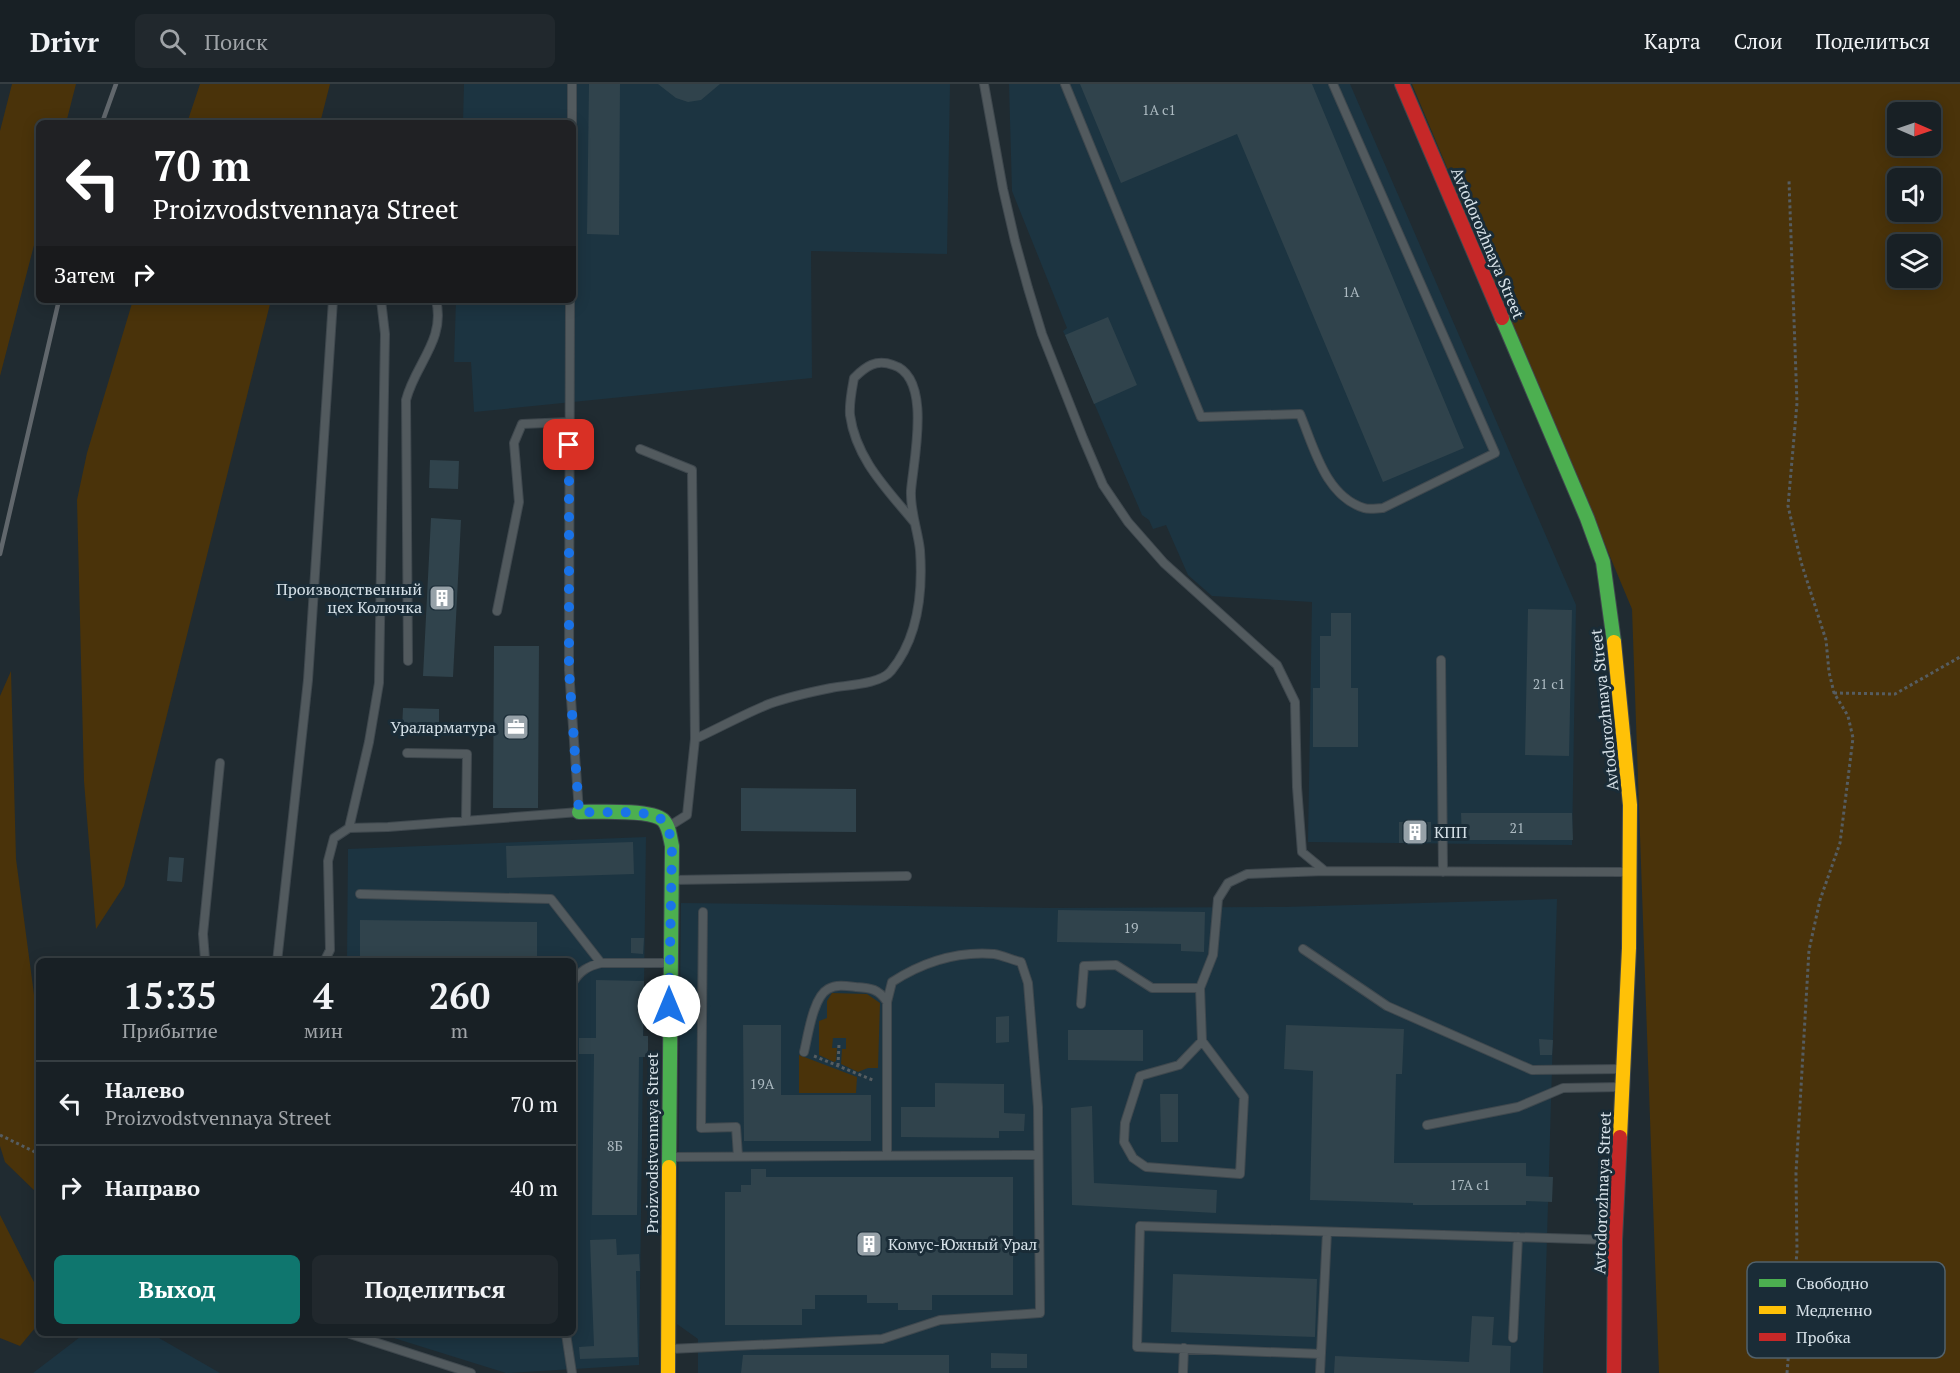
<!DOCTYPE html>
<html lang="ru">
<meta charset="utf-8">
<style>
:root{--surface:#182025;--page:#21282d;--text:#f1f3f6;--muted:#9fa3a7;--line:#363e42;--accent:#0f766e}
body{margin:0;font-family:"PT Serif",serif;background:var(--page);color:var(--text);height:100vh;display:flex;flex-direction:column;font-size:22px;white-space:nowrap}
*{box-sizing:border-box;margin:0}
p{font-size:20px;color:var(--muted)}
.icon{flex:none;width:33px;height:33px;fill:none;stroke:currentColor;stroke-width:2;stroke-linecap:round;stroke-linejoin:round}
.map{position:relative;flex:1;overflow:hidden}
.sheet{position:absolute;left:36px;top:874px;width:540px;height:378px;display:flex;flex-direction:column;background:var(--surface);border-radius:9px;box-shadow:0 3px 15px #0003,0 0 0 2px var(--line)}
.sheet>*{flex:none}
.hud{position:absolute;left:36px;top:36px;width:540px;height:183px;border-radius:9px;box-shadow:0 3px 15px #0003,0 0 0 2px var(--line);background:#202124;color:#fff;overflow:hidden}
.needle{width:39px;rotate:92deg}
.buttons{position:absolute;left:1887px;top:18px;display:grid;gap:12px}
.buttons a{display:grid;place-items:center;width:54px;height:54px;border-radius:9px;background:var(--surface);box-shadow:0 3px 15px #0003,0 0 0 2px var(--line);font-size:30px}
.pin{position:absolute;display:grid;place-items:center;width:51px;height:51px;color:#fff;margin:-26px;border-radius:12px;box-shadow:0 3px 9px #0006}
.me{position:absolute;width:66px;margin:-33px;rotate:0deg;stroke-linejoin:round;filter:drop-shadow(0 0 4px #0008)}
.turn{display:flex;align-items:center;gap:21px;height:126px;padding:0 18px;font-size:27px}
.turn .icon{width:78px;height:78px;stroke-width:2.5}
.turn b{display:block;font-size:42px;line-height:51px}
.then{display:flex;align-items:center;height:57px;padding:0 18px;background:#0003;gap:12px;font-size:22px}
.eta{display:flex;justify-content:space-evenly;align-items:center;height:102px;text-align:center}
.eta b{font-size:36px;font-weight:600;line-height:42px}
.primary-button{display:flex;gap:12px;margin-top:auto;padding:12px 18px}
.primary-button a{flex:1;height:69px;border-radius:9px;background:var(--accent);color:#fff;font-size:24px;font-weight:600;line-height:69px;text-align:center}
.primary-button a+a{background:var(--page);color:var(--text)}
ul{padding:0;list-style:none}
li{display:flex;align-items:center;gap:18px;height:84px;padding:0 18px;border-top:2px solid var(--line)}
li div{flex:1}
li b{display:block;font-size:22px}
li em{font-style:normal}
header{display:flex;align-items:center;gap:36px;box-sizing:border-box;height:84px;padding:0 30px;background:var(--surface);border-bottom:2px solid var(--line)}
header strong{font-size:28px}
nav{display:flex;gap:33px;margin-inline-start:auto;font-size:21px}
.search{width:420px;height:54px;background:var(--page);display:flex;align-items:center;gap:15px;box-sizing:border-box;padding:0 21px;border-radius:9px;color:var(--muted);font-size:22px}
.map>svg:first-child{display:block}
</style>
<header>
<strong>Drivr</strong>
<div class="search"><svg class="icon" aria-label="search" viewBox="0 0 24 24"><circle cx="10" cy="10" r="6"/><path d="M15 15l6 6"/></svg>Поиск</div>
<nav><a>Карта</a><a>Слои</a><a>Поделиться</a></nav>
</header>
<div class="map">
<svg width="1960" height="1289" viewBox="0 0 1960 1289">
<rect width="100%" height="100%" fill="#202b31"/>
<path fill="#1c3441" d="M 464,0 L 950,0 L 947,170 L 811,167 L 812,294 L 474,328 L 471,278 L 454,278 L 456,216 L 573,216 L 573,39 L 463,39 Z
M 1009,0 L 1350,0 L 1576,521 L 1572,761 L 1308,758 L 1312,518 L 1212,512 L 1188,491 L 1166,441 L 1153,445 L 1149,436 L 1142,431 L 1065,251 L 1063,247 L 1067,244 L 1012,107 Z
M 646,753 L 639,1281 L 506,1289 L 381,1250 L 573,1250 L 573,878 L 347,878 L 348,765 Z
M 1557,815 L 1543,1289 L 698,1289 L 698,1255 L 677,1240 L 681,819 L 1053,824 L 1284,823 Z
M 84,1250 L 152,1250 L 220,1289 L 33,1289 Z"/>
<path fill="#4a330a" fill-rule="evenodd" d="M 12,0 L 76,0 L 66,39 L 39,39 L 39,142 L 0,292 L 0,47 Z
M 200,0 L 330,0 L 320,39 L 187,39 Z
M 1412,0 L 1960,0 L 1960,1289 L 1659,1289 L 1632,525 ZM 1898,28 L 1930,28 L 1930,62 L 1898,62 ZM 1898,94 L 1930,94 L 1930,128 L 1898,128 ZM 1898,160 L 1930,160 L 1930,194 L 1898,194 Z
M 133,216 L 271,216 L 124,802 L 96,845 L 84,697 L 77,416 L 87,369 Z
M 11,587 L 16,775 L 39,948 L 39,1111 L 5,1078 L 0,1062 L 0,612 Z
M 832,909 L 867,910 L 880,919 L 878,984 L 868,984 L 858,988 L 841,980 L 842,965 L 846,965 L 846,954 L 833,954 L 832,964 L 837,964 L 836,977 L 834,978 L 819,971 L 819,937 L 827,934 L 827,917 Z
M 799,971 L 857,993 L 856,1009 L 799,1009 Z
M 0,1131 L 38,1206 L 35,1244 L 20,1262 L 0,1254 Z"/>
<path fill="#30434c" d="M 589,0 L 620,0 L 619,151 L 587,150 Z
M 658,0 L 720,0 L 701,16 L 688,18 L 676,14 Z
M 1080,0 L 1312,0 L 1464,364 L 1383,398 L 1237,50 L 1121,99 Z
M 1108,233 L 1137,301 L 1094,320 L 1065,251 Z
M 430,376 L 459,377 L 458,405 L 429,404 Z
M 431,434 L 461,436 L 453,593 L 423,592 Z
M 1528,525 L 1572,526 L 1569,672 L 1525,671 Z
M 1331,529 L 1351,529 L 1351,604 L 1358,604 L 1358,663 L 1313,663 L 1313,604 L 1320,604 L 1320,552 L 1331,552 Z
M 494,562 L 539,562 L 538,724 L 493,724 Z
M 403,624 L 439,625 L 439,646 L 402,645 Z
M 741,704 L 856,705 L 856,748 L 741,747 Z
M 1461,729 L 1572,729 L 1573,756 L 1462,756 Z
M 1399,738 L 1431,738 L 1431,758 L 1399,759 Z
M 633,758 L 634,790 L 507,794 L 506,762 Z
M 169,773 L 184,774 L 182,798 L 167,797 Z
M 1058,826 L 1205,828 L 1204,868 L 1181,867 L 1181,860 L 1057,858 Z
M 360,836 L 537,838 L 537,878 L 360,878 Z
M 631,854 L 644,854 L 643,870 L 631,869 Z
M 596,896 L 644,897 L 643,952 L 648,952 L 648,973 L 639,973 L 637,1131 L 592,1131 L 594,970 L 579,970 L 579,954 L 596,954 Z
M 1009,932 L 1009,958 L 996,959 L 996,933 Z
M 743,941 L 781,941 L 781,1011 L 871,1011 L 871,1057 L 744,1057 Z
M 1286,941 L 1404,945 L 1402,990 L 1396,990 L 1394,1079 L 1526,1079 L 1526,1092 L 1553,1093 L 1552,1118 L 1526,1117 L 1526,1121 L 1413,1121 L 1413,1119 L 1310,1116 L 1313,987 L 1284,985 Z
M 1068,946 L 1143,946 L 1143,977 L 1068,976 Z
M 1539,955 L 1553,956 L 1552,971 L 1540,971 Z
M 935,999 L 1004,1000 L 1004,1029 L 1025,1030 L 1024,1047 L 999,1047 L 999,1054 L 901,1053 L 901,1023 L 935,1023 Z
M 1160,1010 L 1178,1010 L 1178,1058 L 1161,1058 Z
M 1092,1022 L 1094,1099 L 1217,1106 L 1216,1129 L 1072,1121 L 1071,1024 Z
M 751,1085 L 766,1085 L 766,1093 L 1013,1093 L 1013,1211 L 932,1211 L 932,1226 L 898,1226 L 898,1219 L 867,1219 L 867,1211 L 815,1211 L 815,1225 L 802,1225 L 802,1241 L 725,1241 L 725,1108 L 741,1108 L 741,1101 L 751,1101 Z
M 616,1155 L 617,1171 L 639,1170 L 640,1187 L 636,1187 L 638,1273 L 580,1275 L 579,1263 L 594,1262 L 590,1156 Z
M 1173,1190 L 1317,1195 L 1315,1253 L 1171,1248 Z
M 1472,1232 L 1494,1233 L 1492,1261 L 1511,1262 L 1510,1289 L 1334,1289 L 1335,1272 L 1469,1278 Z
M 991,1269 L 1027,1270 L 1027,1284 L 991,1284 Z
M 743,1271 L 949,1271 L 949,1289 L 741,1289 Z"/>
<g fill="none" stroke-linecap="round" stroke-linejoin="round">
<g stroke="#3f484e" stroke-width="10">
<path id="lane" d="M 984,0 L 1003,105 L 1015,157 L 1028,204 L 1042,250 L 1083,354 L 1103,401 L 1128,438 L 1164,479 L 1277,581 L 1295,618 L 1297,703 L 1302,768 L 1325,787 L 1629,788
M 1065,0 L 1201,333 L 1300,330 C 1314,363 1325,412 1364,424 C 1370,426 1377,424 1383,424 L 1495,369 L 1333,0
M 572,39 L 572,0
M 640,365 L 692,386 L 695,655
M 497,527 L 519,418 L 514,359 L 522,340 L 569,338
M 1441,576 L 1443,788
M 408,577 L 406,316 C 415,280 446,256 436,216
M 407,669 L 467,670 L 466,737
M 668,743 L 687,731 L 695,655 C 719,644 744,630 769,620 C 788,613 811,608 831,604 C 847,601 881,600 891,587 C 919,553 923,508 920,466 C 918,447 910,427 911,407 C 913,378 933,293 893,281 C 876,275 866,282 854,294 C 852,305 849,319 850,331 C 856,375 887,405 914,438
M 349,744 L 369,658 L 379,599 L 385,250 L 381,216
M 673,796 L 907,792
M 360,810 L 551,815 L 601,879
M 703,828 L 701,1044 L 736,1043 L 738,1072
M 1303,865 L 1387,922 L 1532,986 L 1622,985
M 208,878 L 205,875 L 203,850 L 220,679
M 277,878 L 308,596 L 333,216
M 324,878 L 330,866 L 328,777 L 334,754 L 349,744 L 388,743 L 579,728 L 569,586 L 570,216
M 573,898 C 580,887 588,882 601,879 L 668,879
M 1081,920 L 1084,882 L 1116,881 L 1152,904 L 1200,904
M 1202,957 L 1244,1013 L 1240,1090 L 1146,1083 L 1133,1074 L 1124,1058 L 1125,1039 L 1140,992 L 1179,981 L 1202,957 L 1200,904 L 1213,871 L 1218,815 L 1228,799 L 1247,790 L 1325,787
M 804,968 C 808,952 813,913 828,905 C 837,900 847,902 856,903 C 871,904 879,905 887,918
M 1427,1041 L 1518,1023 L 1563,1004 L 1621,1003
M 670,1073 L 1038,1071
M 350,1250 L 471,1289
M 566,1250 L 572,1289
M 1513,1254 L 1518,1153
M 670,1265 L 882,1255 L 940,1236 L 1040,1229 L 1038,1023 L 1028,899 L 1021,878 C 1012,876 1002,871 994,870 C 956,867 923,878 892,898 L 887,918 L 887,1071
M 1321,1270 L 1137,1263 L 1140,1142 L 1613,1156
M 1183,1289 L 1184,1264
M 1320,1289 L 1327,1148"/>
</g>
<g stroke="#3f484e" stroke-width="16">
<path id="fast" d="M 1502,234 L 1587,434 L 1603,478 L 1614,558
M 579,728 C 596,728 651,725 663,736 C 669,742 670,753 672,762 L 669,1083"/>
</g>
<g stroke="#3f484e" stroke-width="16">
<path id="slow" d="M 1614,558 L 1630,721 L 1629,864 L 1620,1053
M 668,1289 L 669,1083"/>
</g>
<g stroke="#3f484e" stroke-width="16">
<path id="jam" d="M 1402,0 L 1502,234
M 1614,1289 L 1615,1156 L 1620,1053"/>
</g>
<path stroke="#565d61" stroke-width="3" stroke-dasharray="3 3" stroke-linecap="butt" d="M 1834,609 L 1895,610 L 1960,573
M 814,972 L 875,997
M 838,982 L 839,960
M 0,1051 L 39,1070
M 1787,1289 L 1797,1167 L 1796,1089 L 1809,866 L 1820,816 L 1840,759 L 1853,654 L 1848,632 L 1834,609 L 1829,588 L 1826,556 L 1801,478 L 1788,422 L 1797,319 L 1789,97"/>
<use href="#lane" stroke="#525a5e" stroke-width="8"/>
<use href="#fast" stroke="#4caf50" stroke-width="14"/>
<use href="#slow" stroke="#ffc107" stroke-width="14"/>
<use href="#jam" stroke="#c62828" stroke-width="14"/>
<path stroke="#61676c" stroke-width="4.5" d="M 102,39 L 116,0
M 0,470 L 59,216"/>
</g>
<g fill="none" stroke-linecap="round" stroke-linejoin="round">
<path stroke="#1a73e8" stroke-width="10" stroke-dasharray="0 18" d="M 569,361 L 569,586 L 579,728 C 595,729 646,726 658,733 C 669,739 670,752 672,762 L 669,922"/>
</g>
<defs>
<g id="building-square" transform="scale(1.35)"><rect x="-9" y="-9" width="18" height="18" rx="4" fill="#96a1a8" stroke="#1a2c37"/><path d="M-4-6H4V6H1V3H-1V6H-4ZM-2.5-4.3h1.7v1.8h-1.7ZM.8-4.3h1.7v1.8H.8ZM-2.5-1h1.7V.8h-1.7ZM.8-1h1.7V.8H.8Z" fill="#fff"/></g>
<g id="office-square" transform="scale(1.35)"><rect x="-9" y="-9" width="18" height="18" rx="4" fill="#96a1a8" stroke="#1a2c37"/><path d="M-6-3h4V-5.5h4V-3h4V5H-6ZM-1-4.5V-3h2v-1.5ZM-6 0V1H6V0Z" fill="#fff"/></g>
</defs>
<g fill-rule="evenodd">
<use href="#building-square" x="442" y="514"/>
<use href="#office-square" x="516" y="643"/>
<use href="#building-square" x="1415" y="748"/>
<use href="#building-square" x="869" y="1160"/>
</g>
<g text-anchor="middle" dominant-baseline="central" stroke-width="6" stroke-linejoin="round" paint-order="stroke">
<g font-size="14" fill="#acbac1">
<text x="1159" y="25">1А с1</text>
<text x="1351" y="207">1А</text>
<text x="1549" y="599">21 с1</text>
<text x="1517" y="743">21</text>
<text x="1131" y="843">19</text>
<text x="762" y="999">19А</text>
<text x="615" y="1061">8Б</text>
<text x="1470" y="1100">17А с1</text>
</g>
<g font-size="16" fill="#d6e1e8" stroke="#1a2c37">
<text transform="translate(1488 159) rotate(67)">Avtodorozhnaya Street</text>
<text transform="translate(1604 626) rotate(-96)">Avtodorozhnaya Street</text>
<text transform="translate(652 1059) rotate(-90)">Proizvodstvennaya Street</text>
<text transform="translate(1602 1109) rotate(-88)">Avtodorozhnaya Street</text>
</g>
<g font-size="16" fill="#d6e1e8" stroke="#1a2c37" text-anchor="end">
<text x="422" y="505">Производственный<tspan x="422" dy="18">цех Колючка</tspan></text>
<text x="496" y="643">Ураларматура</text>
<text x="1434" y="748" text-anchor="start">КПП</text>
<text x="888" y="1160" text-anchor="start">Комус-Южный Урал</text>
</g>
</g>
<rect x="1747" y="1178" width="198" height="96" rx="9" fill="#1a2c37" stroke="#52626c" stroke-width="1.5"/>
<rect x="1759" y="1195" width="27" height="8" fill="#4caf50"/>
<rect x="1759" y="1222" width="27" height="8" fill="#ffc107"/>
<rect x="1759" y="1249" width="27" height="8" fill="#c62828"/>
<g font-size="16" fill="#d6e1e8">
<text x="1796" y="1205">Свободно</text>
<text x="1796" y="1232">Медленно</text>
<text x="1796" y="1259">Пробка</text>
</g>
</svg>
<div class="buttons">
<a><svg class="needle" viewBox="-14 -14 28 28"><path d="M0-13l5 13h-10z" fill="#e53935"/><path d="M0 13l5-13h-10z" fill="#9fa3a7"/></svg></a>
<a><svg class="icon" aria-label="sound" viewBox="0 0 24 24"><path d="M4 9h4l5-4v14l-5-4H4zM17 9q2 3 0 6"/></svg></a>
<a><svg class="icon" aria-label="layers" viewBox="0 0 24 24"><path d="M12 4l9 5-9 5-9-5zM3 14l9 5 9-5"/></svg></a>
</div>
<div class="pin" style="left:569px;top:361px;background:#d93025"><svg class="icon" aria-label="arrive" viewBox="0 0 24 24"><path d="M6 21V4h12l-3 4 3 4H6"/></svg></div>
<svg class="me" style="left:669px;top:922px" viewBox="-20 -20 40 40"><circle r="19" fill="#fff"/><path d="M0-13L10 11 0 6-10 11z" fill="#1a73e8"/></svg>
<div class="hud">
<div class="turn"><svg class="icon" aria-label="left" viewBox="0 0 24 24"><path d="M17 20v-9H6M10 6l-5 5 5 5"/></svg><div><b>70 m</b>Proizvodstvennaya Street</div></div>
<div class="then">Затем<svg class="icon" aria-label="right" viewBox="0 0 24 24"><path d="M7 20v-9h11M14 6l5 5-5 5"/></svg></div>
</div>
<section class="sheet">
<div class="eta">
<div><b>15:35</b><p>Прибытие</p></div>
<div><b>4</b><p>мин</p></div>
<div><b>260</b><p>m</p></div>
</div>
<ul>
<li><svg class="icon" aria-label="left" viewBox="0 0 24 24"><path d="M17 20v-9H6M10 6l-5 5 5 5"/></svg><div><b>Налево</b><p>Proizvodstvennaya Street</p></div><em>70 m</em></li>
<li><svg class="icon" aria-label="right" viewBox="0 0 24 24"><path d="M7 20v-9h11M14 6l5 5-5 5"/></svg><div><b>Направо</b></div><em>40 m</em></li>
</ul>
<div class="primary-button"><a>Выход</a><a>Поделиться</a></div>
</section>
</div>
